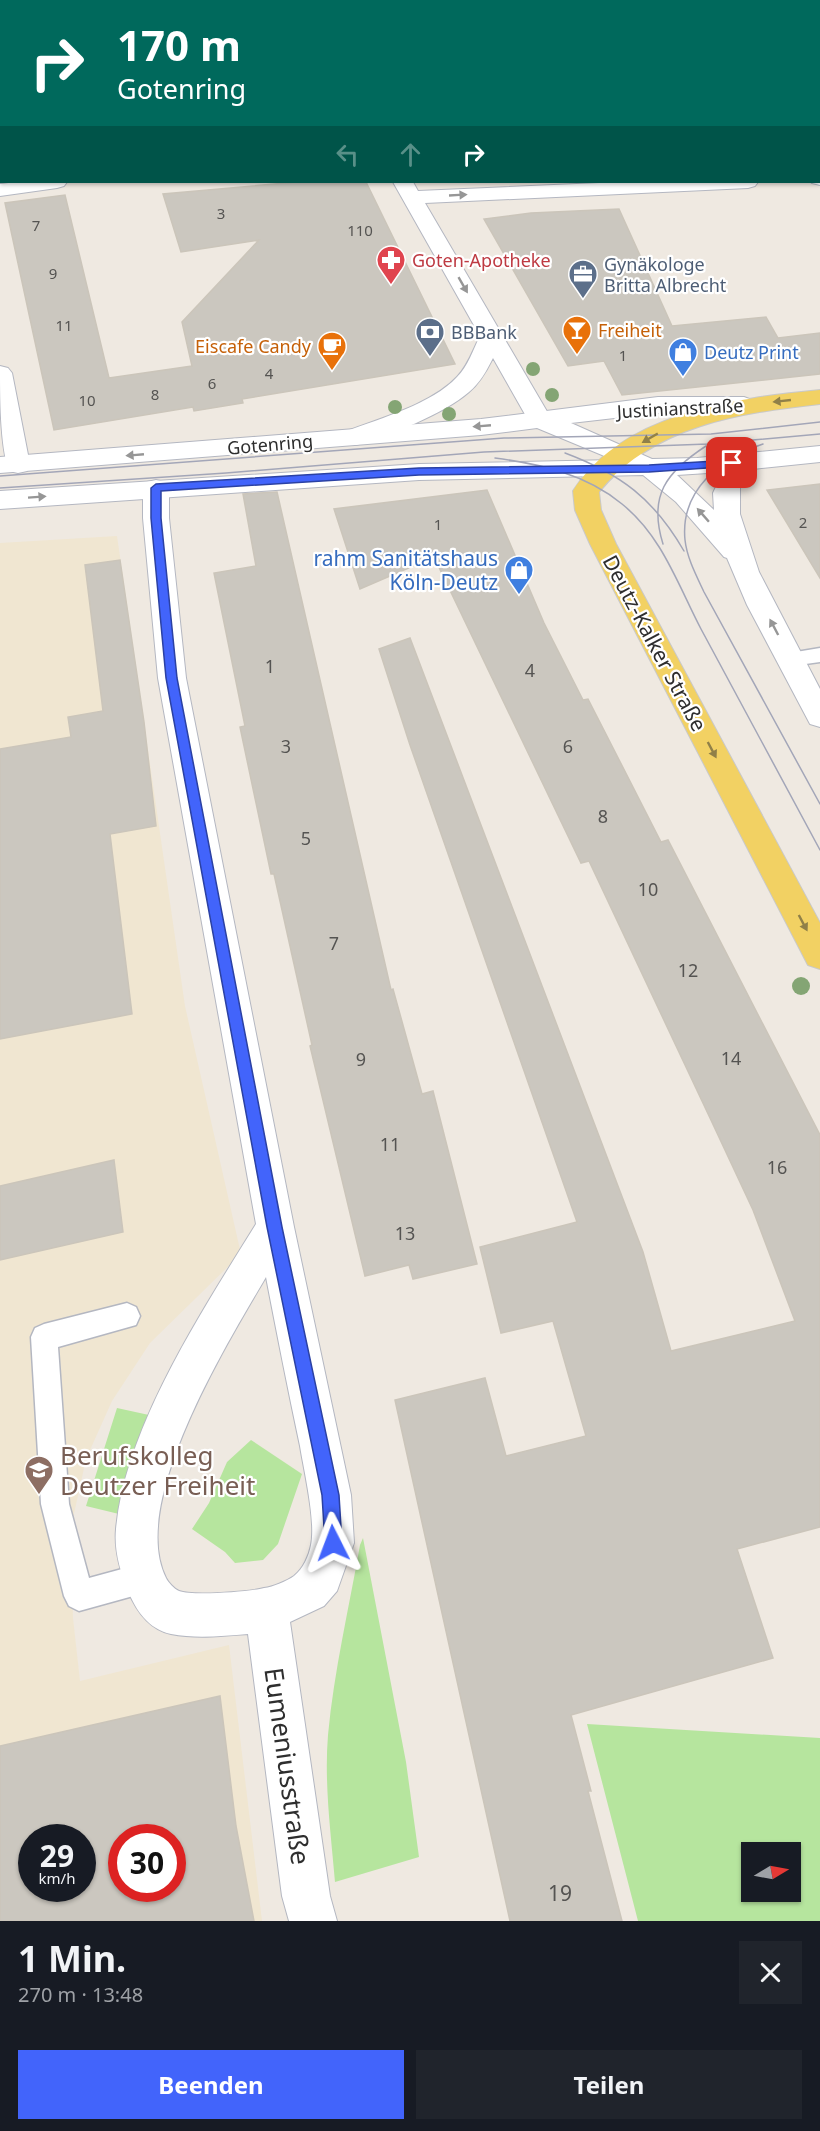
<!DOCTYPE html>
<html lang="de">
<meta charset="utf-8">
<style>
:root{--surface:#171b24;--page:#20242c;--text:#f1f3f6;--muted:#9ea1a6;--accent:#4264fb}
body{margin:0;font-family:"Noto Sans",sans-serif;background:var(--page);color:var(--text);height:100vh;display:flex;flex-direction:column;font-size:22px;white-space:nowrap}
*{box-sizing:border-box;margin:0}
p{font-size:20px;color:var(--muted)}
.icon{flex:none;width:33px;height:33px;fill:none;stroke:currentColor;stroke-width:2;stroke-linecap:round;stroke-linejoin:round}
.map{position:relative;height:1921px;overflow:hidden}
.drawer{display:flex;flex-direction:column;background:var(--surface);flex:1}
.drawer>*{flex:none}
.top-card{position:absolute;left:0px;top:0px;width:820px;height:183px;box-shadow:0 2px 4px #0004;background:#00695c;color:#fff;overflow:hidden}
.needle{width:39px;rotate:80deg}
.buttons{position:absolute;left:741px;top:1842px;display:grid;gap:12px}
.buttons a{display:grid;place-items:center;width:60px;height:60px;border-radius:0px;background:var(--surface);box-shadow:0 2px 4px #0004;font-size:30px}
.speed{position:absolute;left:18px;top:1824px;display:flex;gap:12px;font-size:30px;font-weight:700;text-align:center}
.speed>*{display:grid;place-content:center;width:78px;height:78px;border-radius:50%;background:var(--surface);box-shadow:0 2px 4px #0004;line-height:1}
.speed small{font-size:15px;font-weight:400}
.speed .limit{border:9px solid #d22;background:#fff;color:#111}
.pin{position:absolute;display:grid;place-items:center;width:51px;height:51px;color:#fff;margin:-26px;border-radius:12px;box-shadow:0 3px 9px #0006}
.me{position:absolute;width:66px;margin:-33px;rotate:357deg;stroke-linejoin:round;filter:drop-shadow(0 0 4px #0008)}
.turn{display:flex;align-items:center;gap:21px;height:126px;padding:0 18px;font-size:27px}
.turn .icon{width:78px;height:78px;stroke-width:2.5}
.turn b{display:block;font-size:42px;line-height:51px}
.lanes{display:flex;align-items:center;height:57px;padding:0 18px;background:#0003;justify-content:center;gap:30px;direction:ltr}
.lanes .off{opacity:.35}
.round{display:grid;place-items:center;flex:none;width:63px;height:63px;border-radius:0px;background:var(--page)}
.headline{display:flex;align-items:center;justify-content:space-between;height:102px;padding:0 18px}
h1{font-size:36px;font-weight:700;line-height:45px}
.button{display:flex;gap:12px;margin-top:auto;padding:12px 18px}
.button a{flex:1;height:69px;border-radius:0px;background:var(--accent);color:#fff;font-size:24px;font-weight:700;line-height:69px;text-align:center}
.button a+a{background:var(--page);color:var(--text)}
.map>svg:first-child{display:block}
</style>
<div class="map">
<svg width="820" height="1921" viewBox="0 0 820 1921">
<rect width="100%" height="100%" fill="#efe9e1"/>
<path fill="#f0e6d1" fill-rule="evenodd" d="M 612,0 L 820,0 L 820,156 L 819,2 Z
M 117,536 L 185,1006 L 241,1254 L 150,1343 L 112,1401 L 86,1459 L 70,1532 L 73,1618 L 80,1681 L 229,1645 L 262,1921 L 0,1921 L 0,543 ZM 32,1838 L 82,1838 L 82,1888 L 32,1888 ZM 122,1838 L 172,1838 L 172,1888 L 122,1888 Z"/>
<path fill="#b6e59e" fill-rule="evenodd" d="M 117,1408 L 149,1415 L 119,1514 L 86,1506 Z
M 251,1440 L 302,1474 L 278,1544 L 263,1560 L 235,1563 L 225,1552 L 192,1529 L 209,1503 L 227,1462 Z
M 363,1538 L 406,1762 L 419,1857 L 335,1882 C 331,1834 324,1784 328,1735 C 334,1671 349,1608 360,1545 Z
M 587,1724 L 820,1738 L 820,1921 L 638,1921 ZM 790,1852 L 790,1892 L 752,1892 L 752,1852 Z"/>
<path fill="#cbc7bf" stroke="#cbc5ba" stroke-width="1.5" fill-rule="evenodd" d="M 297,182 L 366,182 L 455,364 L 242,399 L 243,403 L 194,411 L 193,407 L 54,430 L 5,203 L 65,195 L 109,378 L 192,366 L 182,322 L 259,240 L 181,252 L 163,194 Z
M 619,209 L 672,326 L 766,317 L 778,338 L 820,333 L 820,374 L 622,395 L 604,361 L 568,366 L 484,219 L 531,213 Z
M 820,484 L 820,578 L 767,490 Z
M 487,490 L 544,623 L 583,700 L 588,699 L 661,842 L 668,840 L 820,1135 L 820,1527 L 737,1549 L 773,1658 L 571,1715 L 591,1791 L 588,1791 L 622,1921 L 510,1921 L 395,1400 L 485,1378 L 506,1456 L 586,1436 L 553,1321 L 501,1333 L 480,1247 L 577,1222 L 410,745 L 379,649 L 410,638 L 643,1252 L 671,1351 L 795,1321 L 753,1210 L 710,1118 L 589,861 L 581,863 L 434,557 L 360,589 L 334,509 Z
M 277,492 L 391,990 L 393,989 L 422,1094 L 433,1091 L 477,1264 L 413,1279 L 409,1265 L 365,1276 L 310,1046 L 312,1045 L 274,874 L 271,874 L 240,727 L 245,726 L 214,573 L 256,566 L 243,494 Z
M 120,560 L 144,722 L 156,826 L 110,834 L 132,1014 L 0,1039 L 0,749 L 71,737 L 68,717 L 103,711 L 85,565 Z
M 114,1160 L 123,1232 L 0,1260 L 0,1186 Z
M 220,1696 L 236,1826 L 254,1921 L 0,1921 L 0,1746 ZM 32,1838 L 82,1838 L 82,1888 L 32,1888 ZM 122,1838 L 172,1838 L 172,1888 L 122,1888 Z"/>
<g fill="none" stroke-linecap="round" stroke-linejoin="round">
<g stroke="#b4b7c1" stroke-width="3">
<path id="lane" d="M 820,648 L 820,662 L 791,666 L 784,664 L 781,659 L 784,654 Z
M 127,1303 L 136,1307 L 140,1316 L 136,1325 L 58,1347 L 69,1504 L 89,1578 L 144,1563 L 154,1568 L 159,1578 L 154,1588 L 144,1593 L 79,1611 L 69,1606 L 64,1596 L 41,1504 L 31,1337 L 35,1328 L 44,1324 Z"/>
</g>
<g stroke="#b4b7c1" stroke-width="2">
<path id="street" d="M 208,0 L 231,0 L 207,2 Z
M 310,0 L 328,0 L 328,2 L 311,2 Z
M 343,0 L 370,0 L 342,2 Z
M 0,32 L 2,32 L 2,42 L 0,42 Z
M 0,72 L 2,73 L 2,84 L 0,84 Z
M 819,173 L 820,185 L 812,183 L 811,182 L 819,182 Z
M 17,182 L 67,182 L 64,186 L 57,188 L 0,196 L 0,184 Z
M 393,182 L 413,182 L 418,191 L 622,182 L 758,182 L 755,186 L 748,188 L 425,203 L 552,420 L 549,425 L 540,428 L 531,425 L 493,358 C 487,370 480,383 469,392 C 444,414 388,436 356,445 L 347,443 L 344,437 L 347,431 C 381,418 432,404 457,377 C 468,366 473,350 480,336 Z
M 0,366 L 8,368 L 12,373 L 30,465 L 27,471 L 18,473 L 9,471 C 0,446 0,395 0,366 Z
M 156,480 L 165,482 L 169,488 L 169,518 L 186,678 L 294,1227 L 351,1495 L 354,1543 L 337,1591 L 324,1606 L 290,1622 L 330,1896 L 337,1921 L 289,1921 L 282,1896 L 248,1634 C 223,1636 196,1639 171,1634 C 148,1629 136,1610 128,1591 C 120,1571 114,1551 116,1529 C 125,1427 203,1310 256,1224 L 158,678 L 143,518 L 143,488 L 147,482 ZM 266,1277 C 277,1334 288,1390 300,1446 C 304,1471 316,1521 311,1545 C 309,1556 303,1569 294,1576 C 287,1581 273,1587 264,1588 C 249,1592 192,1596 179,1591 C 174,1589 168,1582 166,1578 C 128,1503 228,1342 266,1277 Z"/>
</g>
<g stroke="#b4b7c1" stroke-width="2">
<path id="secondary" d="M 658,397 L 744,397 L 752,400 L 756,405 L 752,410 L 744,413 L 658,413 L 571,423 L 652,459 L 697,458 L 820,446 L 820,462 L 753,469 L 740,488 L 740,514 L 759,572 L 820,689 L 820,727 L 810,724 L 747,605 L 727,558 L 724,557 L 676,502 L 643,475 L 419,480 L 0,509 L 0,491 L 419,464 L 614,460 L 537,428 L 481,435 L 0,473 L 0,457 L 481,419 ZM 723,472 L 713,493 L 714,510 L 677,475 Z"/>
</g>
<g stroke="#c9c9c9" stroke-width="2">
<path id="primary" d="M 820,390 L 820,404 C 740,413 654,425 599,492 L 601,510 L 616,544 L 820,923 L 820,969 L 808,965 L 590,544 L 575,510 L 573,491 C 622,413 737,398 820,390 Z"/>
</g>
<use href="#lane" fill="#fff" fill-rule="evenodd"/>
<use href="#street" fill="#fff" fill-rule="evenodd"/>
<use href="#secondary" fill="#fff" fill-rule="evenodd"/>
<use href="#primary" fill="#f2d163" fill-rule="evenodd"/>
<path stroke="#a3a6b8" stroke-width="1.5" d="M 763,444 C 721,458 680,490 685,540 C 687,558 696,575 704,592 L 820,804
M 565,453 C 621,474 654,499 684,551
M 495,458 C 540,464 586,474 622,504 C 662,536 678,585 701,629 C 741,703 780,776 820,850
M 0,476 L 504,438 L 711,434 L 820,422
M 0,488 L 226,473 L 484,452 L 708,444 L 820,434
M 663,544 C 648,496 666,472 706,446"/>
</g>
<g fill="#84a574">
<circle cx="533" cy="369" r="7"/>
<circle cx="552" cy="395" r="7"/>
<circle cx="395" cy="407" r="7"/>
<circle cx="449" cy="414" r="7"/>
<circle cx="801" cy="986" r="9"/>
</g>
<defs><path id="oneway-solid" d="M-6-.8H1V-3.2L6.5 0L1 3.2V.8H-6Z" transform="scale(1.5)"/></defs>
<g fill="#969696">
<use href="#oneway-solid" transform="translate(458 195) rotate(-3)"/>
<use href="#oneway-solid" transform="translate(463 285) rotate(60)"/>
<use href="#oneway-solid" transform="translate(482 426) rotate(175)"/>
<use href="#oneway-solid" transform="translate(135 455) rotate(175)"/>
<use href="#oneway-solid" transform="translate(37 497) rotate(-4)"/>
<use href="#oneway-solid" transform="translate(703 515) rotate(-131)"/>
<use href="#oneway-solid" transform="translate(774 627) rotate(-118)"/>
</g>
<g fill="#908048">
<use href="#oneway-solid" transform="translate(782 401) rotate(174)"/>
<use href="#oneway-solid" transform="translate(650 438) rotate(150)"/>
<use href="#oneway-solid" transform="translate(712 750) rotate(62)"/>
<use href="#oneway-solid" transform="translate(803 923) rotate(62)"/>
</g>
<path fill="#4264fb" stroke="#2b41a3" stroke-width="1.5" d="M 732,460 L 737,463 L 736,466 L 649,472 L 419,475 L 161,491 L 161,518 L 177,678 L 282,1227 L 339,1495 L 342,1543 L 340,1549 L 333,1551 L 327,1549 L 325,1543 L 322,1495 L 267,1227 L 166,678 L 151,518 L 151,488 L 156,484 L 419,468 L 649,465 Z"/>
<defs>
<g id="pharmacy-pin" transform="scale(1.5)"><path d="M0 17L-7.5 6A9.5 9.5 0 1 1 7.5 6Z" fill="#e0444e" stroke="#fff"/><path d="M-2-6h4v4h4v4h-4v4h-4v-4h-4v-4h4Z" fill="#fff"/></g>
<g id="office-pin" transform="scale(1.5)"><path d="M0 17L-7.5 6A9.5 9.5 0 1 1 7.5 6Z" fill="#5c6f8a" stroke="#fff"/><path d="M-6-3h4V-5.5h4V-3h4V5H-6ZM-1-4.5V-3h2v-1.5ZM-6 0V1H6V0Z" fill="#fff"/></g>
<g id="bar-pin" transform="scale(1.5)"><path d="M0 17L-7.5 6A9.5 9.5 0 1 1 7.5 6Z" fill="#e8710a" stroke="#fff"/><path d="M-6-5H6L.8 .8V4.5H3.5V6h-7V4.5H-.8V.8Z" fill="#fff"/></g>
<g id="bank-pin" transform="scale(1.5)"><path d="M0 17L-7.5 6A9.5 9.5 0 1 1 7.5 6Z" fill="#5c6f8a" stroke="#fff"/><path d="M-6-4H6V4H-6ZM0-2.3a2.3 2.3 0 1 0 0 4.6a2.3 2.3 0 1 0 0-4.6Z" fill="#fff"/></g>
<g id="cafe-pin" transform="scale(1.5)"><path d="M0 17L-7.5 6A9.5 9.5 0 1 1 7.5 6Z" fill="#e8710a" stroke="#fff"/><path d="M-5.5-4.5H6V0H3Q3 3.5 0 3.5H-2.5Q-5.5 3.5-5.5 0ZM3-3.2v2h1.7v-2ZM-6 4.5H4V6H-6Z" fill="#fff"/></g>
<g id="shop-pin" transform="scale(1.5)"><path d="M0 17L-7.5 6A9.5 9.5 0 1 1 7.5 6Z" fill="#3f7fe0" stroke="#fff"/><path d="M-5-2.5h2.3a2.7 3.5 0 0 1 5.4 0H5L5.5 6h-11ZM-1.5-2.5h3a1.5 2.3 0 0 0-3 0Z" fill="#fff"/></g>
<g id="school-pin" transform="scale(1.5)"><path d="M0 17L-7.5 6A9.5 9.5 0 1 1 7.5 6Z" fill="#8d6e63" stroke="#fff"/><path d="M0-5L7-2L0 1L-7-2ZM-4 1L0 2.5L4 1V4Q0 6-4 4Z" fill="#fff"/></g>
</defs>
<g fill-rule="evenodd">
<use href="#pharmacy-pin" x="391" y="260"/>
<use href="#office-pin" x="583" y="274"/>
<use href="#bar-pin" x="577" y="330"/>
<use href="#bank-pin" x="430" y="332"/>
<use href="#cafe-pin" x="332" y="346"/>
<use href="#shop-pin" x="683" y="352"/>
<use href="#shop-pin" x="519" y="570"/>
<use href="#school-pin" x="39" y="1470"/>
</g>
<g text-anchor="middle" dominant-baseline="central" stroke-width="4.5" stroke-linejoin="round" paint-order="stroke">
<g font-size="15" fill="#555452">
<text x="221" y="213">3</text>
<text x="36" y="225">7</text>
<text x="360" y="230">110</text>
<text x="53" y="273">9</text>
<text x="64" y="325">11</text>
<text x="623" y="355">1</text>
<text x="269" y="373">4</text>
<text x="212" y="383">6</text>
<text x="155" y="394">8</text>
<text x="87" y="400">10</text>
<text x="803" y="522">2</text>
<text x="438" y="524">1</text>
</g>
<g font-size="18" fill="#be3a42" stroke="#fff" text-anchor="start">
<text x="412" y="260">Goten-Apotheke</text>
</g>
<g font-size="18" fill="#4e5e75" stroke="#fff" text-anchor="start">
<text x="604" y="264">Gynäkologe<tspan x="604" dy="21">Britta Albrecht</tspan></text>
<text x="451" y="332">BBBank</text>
</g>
<g font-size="18" fill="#c56008" stroke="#fff" text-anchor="start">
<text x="598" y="330">Freiheit</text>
<text x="311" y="346" text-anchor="end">Eiscafe Candy</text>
</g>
<g font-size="18" fill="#366cbe" stroke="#fff" text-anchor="start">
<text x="704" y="352">Deutz Print</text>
</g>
<g font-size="18" fill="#2e2e2e" stroke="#fff">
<text transform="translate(680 408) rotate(-3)">Justinianstraße</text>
<text transform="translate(270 444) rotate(-5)">Gotenring</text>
</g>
<g font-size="18" fill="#555452">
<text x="270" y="666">1</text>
<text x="530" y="670">4</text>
<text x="286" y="746">3</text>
<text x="568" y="746">6</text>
<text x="603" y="816">8</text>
<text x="306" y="838">5</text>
<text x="648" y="889">10</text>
<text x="334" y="943">7</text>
<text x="688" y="970">12</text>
<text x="731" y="1058">14</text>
<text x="361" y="1059">9</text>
<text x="390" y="1144">11</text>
<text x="777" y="1167">16</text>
<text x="405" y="1233">13</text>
</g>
<g font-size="21" fill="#366cbe" stroke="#fff" text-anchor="end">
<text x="498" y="558">rahm Sanitätshaus<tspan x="498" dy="24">Köln-Deutz</tspan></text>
</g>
<g font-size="21" fill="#2e2e2e" stroke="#fff">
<text transform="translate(655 643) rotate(62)">Deutz-Kalker Straße</text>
</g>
<g font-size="21" fill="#555452">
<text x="560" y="1893">19</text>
</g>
<g font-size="26" fill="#785e54" stroke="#fff" text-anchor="start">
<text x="60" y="1455">Berufskolleg<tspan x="60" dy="30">Deutzer Freiheit</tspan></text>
</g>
<g font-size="26" fill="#2e2e2e" stroke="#fff">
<text transform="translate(288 1766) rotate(82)">Eumeniusstraße</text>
</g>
</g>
</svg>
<div class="buttons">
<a><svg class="needle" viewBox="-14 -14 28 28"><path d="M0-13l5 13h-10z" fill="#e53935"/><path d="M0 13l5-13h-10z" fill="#9ea1a6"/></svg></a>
</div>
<div class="speed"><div>29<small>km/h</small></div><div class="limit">30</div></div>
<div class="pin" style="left:732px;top:463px;background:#d93025"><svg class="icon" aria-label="arrive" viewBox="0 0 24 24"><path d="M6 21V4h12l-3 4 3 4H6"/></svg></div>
<svg class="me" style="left:333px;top:1543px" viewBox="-20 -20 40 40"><path d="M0-17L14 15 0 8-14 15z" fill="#4264fb" stroke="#fff" stroke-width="4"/></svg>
<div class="top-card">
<div class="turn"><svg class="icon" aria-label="right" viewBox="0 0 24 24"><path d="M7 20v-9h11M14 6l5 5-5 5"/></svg><div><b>170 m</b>Gotenring</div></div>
<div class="lanes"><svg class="icon off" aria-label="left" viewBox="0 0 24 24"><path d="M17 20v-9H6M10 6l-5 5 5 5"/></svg><svg class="icon off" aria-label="ahead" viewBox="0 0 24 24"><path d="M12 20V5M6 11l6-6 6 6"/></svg><svg class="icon" aria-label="right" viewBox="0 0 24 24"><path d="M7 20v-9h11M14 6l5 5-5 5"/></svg></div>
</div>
</div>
<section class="drawer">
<div class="headline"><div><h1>1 Min.</h1><p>270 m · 13:48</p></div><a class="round"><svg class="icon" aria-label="close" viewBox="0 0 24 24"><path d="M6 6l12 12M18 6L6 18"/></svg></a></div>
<div class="button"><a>Beenden</a><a>Teilen</a></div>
</section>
